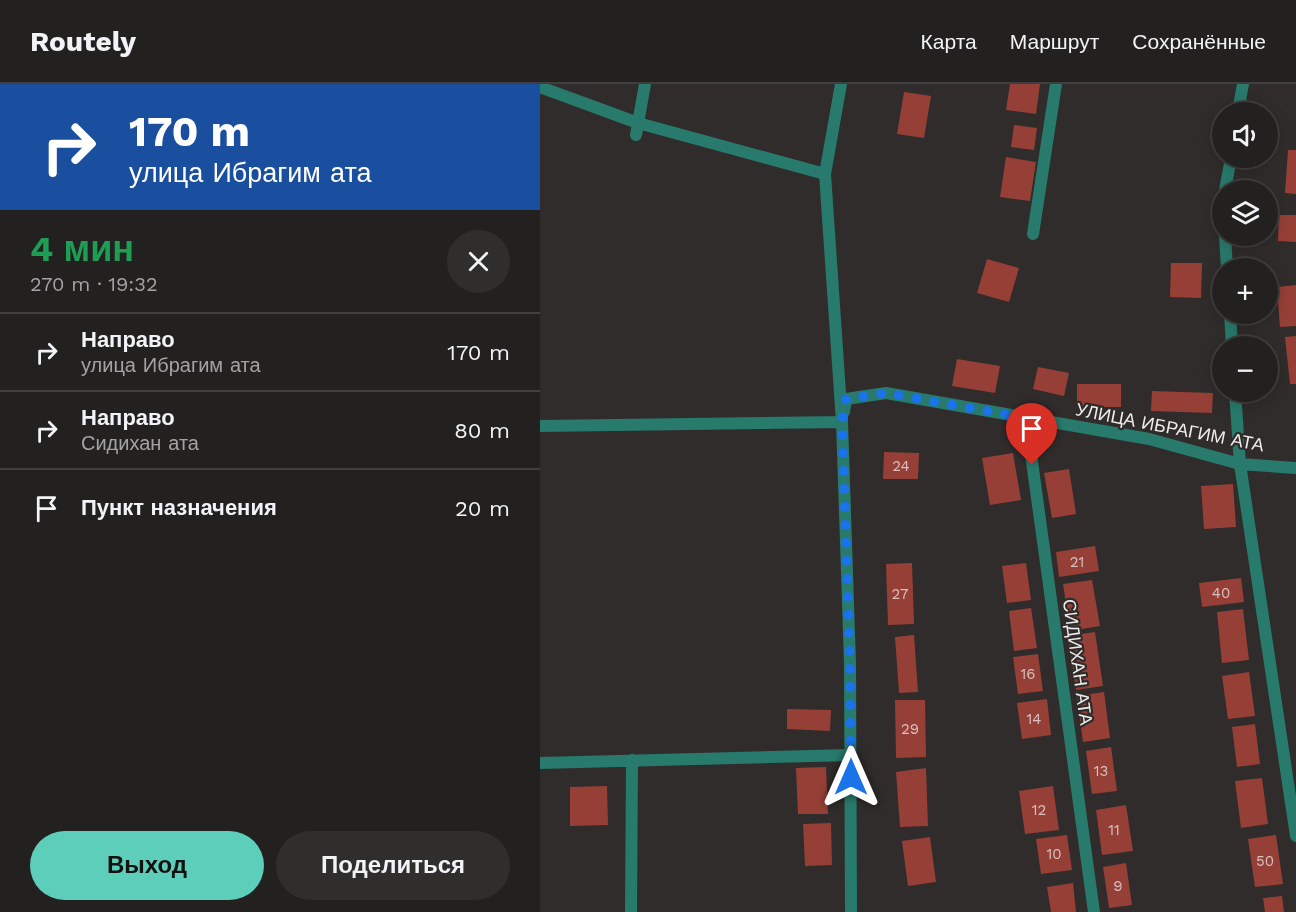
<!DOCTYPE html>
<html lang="ru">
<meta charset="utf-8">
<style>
:root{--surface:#232120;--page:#2f2e2d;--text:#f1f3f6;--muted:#a3a3a5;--line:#403e3e;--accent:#5cceba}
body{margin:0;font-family:"Work Sans",sans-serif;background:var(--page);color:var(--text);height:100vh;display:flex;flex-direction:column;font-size:22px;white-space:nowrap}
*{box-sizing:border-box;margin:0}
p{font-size:20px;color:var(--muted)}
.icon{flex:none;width:33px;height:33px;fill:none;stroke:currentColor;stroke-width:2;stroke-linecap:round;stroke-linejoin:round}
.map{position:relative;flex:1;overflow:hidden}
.side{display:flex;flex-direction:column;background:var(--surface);width:540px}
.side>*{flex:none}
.guide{background:#1a4fa0;color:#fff;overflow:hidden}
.buttons{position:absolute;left:672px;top:18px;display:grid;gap:12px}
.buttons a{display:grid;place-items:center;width:66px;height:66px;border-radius:50%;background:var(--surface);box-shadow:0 3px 15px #0003,0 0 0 2px var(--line);font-size:30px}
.pin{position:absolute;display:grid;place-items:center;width:51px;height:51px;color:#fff;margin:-62px -26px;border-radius:50% 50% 50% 0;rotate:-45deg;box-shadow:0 0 6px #0007}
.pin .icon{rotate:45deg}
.me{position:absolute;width:66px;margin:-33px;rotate:0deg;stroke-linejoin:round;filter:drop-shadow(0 0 4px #0008)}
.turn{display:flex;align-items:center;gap:21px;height:126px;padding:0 30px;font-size:27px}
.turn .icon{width:78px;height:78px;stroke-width:2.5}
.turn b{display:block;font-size:42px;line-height:51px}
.round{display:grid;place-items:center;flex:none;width:63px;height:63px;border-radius:32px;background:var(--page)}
.summary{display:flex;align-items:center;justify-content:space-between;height:102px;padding:0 30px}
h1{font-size:36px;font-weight:700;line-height:45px;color:#1e9e55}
.button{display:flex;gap:12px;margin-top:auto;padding:12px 30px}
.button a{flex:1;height:69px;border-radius:36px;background:var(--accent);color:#111;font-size:24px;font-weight:700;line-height:69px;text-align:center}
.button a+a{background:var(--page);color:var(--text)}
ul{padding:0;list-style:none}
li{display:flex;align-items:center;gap:18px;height:78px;padding:0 30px;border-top:2px solid var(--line)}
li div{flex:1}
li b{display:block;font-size:22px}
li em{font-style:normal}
header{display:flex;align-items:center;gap:36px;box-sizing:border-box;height:84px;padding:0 30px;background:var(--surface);border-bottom:2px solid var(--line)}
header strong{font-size:28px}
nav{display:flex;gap:33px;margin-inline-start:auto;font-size:21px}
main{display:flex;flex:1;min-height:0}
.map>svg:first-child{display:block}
</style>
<header>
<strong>Routely</strong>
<nav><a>Карта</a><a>Маршрут</a><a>Сохранённые</a></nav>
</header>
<main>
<section class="side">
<div class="guide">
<div class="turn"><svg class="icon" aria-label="right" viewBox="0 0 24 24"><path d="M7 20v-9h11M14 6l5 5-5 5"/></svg><div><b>170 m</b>улица Ибрагим ата</div></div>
</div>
<div class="summary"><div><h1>4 мин</h1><p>270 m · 19:32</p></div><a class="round"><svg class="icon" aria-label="close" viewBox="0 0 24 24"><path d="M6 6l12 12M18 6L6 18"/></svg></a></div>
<ul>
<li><svg class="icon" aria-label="right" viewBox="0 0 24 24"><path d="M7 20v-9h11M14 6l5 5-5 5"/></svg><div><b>Направо</b><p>улица Ибрагим ата</p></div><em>170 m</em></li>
<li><svg class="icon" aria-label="right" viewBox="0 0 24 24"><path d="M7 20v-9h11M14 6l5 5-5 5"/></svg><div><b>Направо</b><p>Сидихан ата</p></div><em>80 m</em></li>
<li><svg class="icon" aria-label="arrive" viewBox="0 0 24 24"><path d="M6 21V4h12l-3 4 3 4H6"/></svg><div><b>Пункт назначения</b></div><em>20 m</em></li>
</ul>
<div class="button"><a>Выход</a><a>Поделиться</a></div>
</section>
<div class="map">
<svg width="756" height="828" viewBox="0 0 756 828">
<rect width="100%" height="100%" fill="#2f2c2b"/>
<path fill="#963f37" d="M 470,0 L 500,0 L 496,30 L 466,26 Z
M 364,8 L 391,12 L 384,54 L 357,50 Z
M 474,41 L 497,44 L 494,66 L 471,63 Z
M 748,66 L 756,66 L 756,110 L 745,109 Z
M 466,73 L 496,78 L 490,117 L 460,113 Z
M 739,131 L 756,131 L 756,158 L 738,157 Z
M 447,175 L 479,184 L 469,218 L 437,209 Z
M 631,179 L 662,179 L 661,214 L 630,213 Z
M 756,201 L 756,242 L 740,243 L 737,203 Z
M 756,252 L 756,300 L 750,300 L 745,253 Z
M 417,275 L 460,282 L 455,309 L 412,302 Z
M 498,283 L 529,289 L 524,312 L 493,305 Z
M 537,300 L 581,300 L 581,323 L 537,323 Z
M 612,307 L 673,309 L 672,329 L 611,327 Z
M 344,368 L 379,369 L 378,395 L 343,395 Z
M 473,369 L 481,416 L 450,421 L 442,374 Z
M 529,385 L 536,430 L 512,434 L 504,389 Z
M 693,400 L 696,443 L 664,445 L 661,402 Z
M 555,462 L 559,487 L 519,493 L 516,468 Z
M 372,479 L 374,540 L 348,541 L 346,480 Z
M 486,479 L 491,516 L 467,519 L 462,482 Z
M 701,494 L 704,518 L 662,523 L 659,499 Z
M 552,496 L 560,542 L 530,547 L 523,500 Z
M 491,524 L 497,564 L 474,567 L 469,527 Z
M 703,525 L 709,576 L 682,579 L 677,528 Z
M 555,548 L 563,602 L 536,606 L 528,552 Z
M 374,551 L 378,608 L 359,609 L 355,553 Z
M 498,570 L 503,607 L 478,610 L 473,573 Z
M 709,588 L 715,632 L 688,635 L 682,592 Z
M 564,608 L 570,654 L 543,658 L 537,612 Z
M 507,615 L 511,651 L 482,655 L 477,619 Z
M 355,616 L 385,616 L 386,673 L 356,674 Z
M 247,625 L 291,626 L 290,647 L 247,645 Z
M 715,640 L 720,680 L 697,683 L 692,643 Z
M 571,663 L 577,707 L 552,710 L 546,667 Z
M 286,683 L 288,730 L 258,730 L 256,684 Z
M 386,684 L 388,742 L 360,743 L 356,688 Z
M 722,694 L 728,740 L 701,744 L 695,697 Z
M 67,702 L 68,741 L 30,742 L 30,703 Z
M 513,702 L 519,746 L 485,750 L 479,707 Z
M 586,721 L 593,767 L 562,771 L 556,726 Z
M 291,739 L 292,781 L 265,782 L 263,740 Z
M 527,751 L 532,786 L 501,790 L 496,755 Z
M 736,751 L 743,800 L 715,803 L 708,755 Z
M 390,753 L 396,798 L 368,802 L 362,757 Z
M 586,779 L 592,821 L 569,824 L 563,783 Z
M 533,799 L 536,828 L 511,828 L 507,803 Z
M 742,812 L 744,828 L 725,828 L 723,814 Z"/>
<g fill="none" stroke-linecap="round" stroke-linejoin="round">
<path stroke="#287a6c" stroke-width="12" d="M 301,0 L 285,90 L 302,338 L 310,579 L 311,828
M 0,3 L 98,39 L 285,90
M 698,28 L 703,0
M 96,51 L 105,0
M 685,106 L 691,74
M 493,150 L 516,0
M 685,152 L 687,184
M 690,230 L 692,262
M 695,308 L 700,380 L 756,752
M 304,328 L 306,315 L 346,309 L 609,355 L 700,380 L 756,384
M 486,334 L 554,828
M 0,342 L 302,338
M 0,679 L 311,671
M 91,828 L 92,676"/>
</g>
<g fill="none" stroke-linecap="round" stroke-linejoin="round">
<path stroke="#1a73e8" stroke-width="10" stroke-dasharray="0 18" d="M 311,693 L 310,579 L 302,338 L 306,315 L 346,309 L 486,334 L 492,381"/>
</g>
<g text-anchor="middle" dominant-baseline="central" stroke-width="4.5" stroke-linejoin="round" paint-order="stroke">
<g font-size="15" fill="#d8c0be">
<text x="361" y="382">24</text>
<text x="537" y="478">21</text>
<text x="681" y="509">40</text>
<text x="360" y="510">27</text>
<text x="488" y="590">16</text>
<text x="494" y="635">14</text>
<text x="370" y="645">29</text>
<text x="561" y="687">13</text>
<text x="499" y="726">12</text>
<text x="574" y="746">11</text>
<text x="514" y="770">10</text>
<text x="725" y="777">50</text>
<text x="578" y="802">9</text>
</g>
<g font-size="18" fill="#eeebeb" stroke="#2f2c2b">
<text transform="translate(630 343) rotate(11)">УЛИЦА ИБРАГИМ АТА</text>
<text transform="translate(538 578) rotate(82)">СИДИХАН АТА</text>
</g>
</g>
</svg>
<div class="buttons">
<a><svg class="icon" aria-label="sound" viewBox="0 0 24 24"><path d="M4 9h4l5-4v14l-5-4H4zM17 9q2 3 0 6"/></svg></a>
<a><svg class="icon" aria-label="layers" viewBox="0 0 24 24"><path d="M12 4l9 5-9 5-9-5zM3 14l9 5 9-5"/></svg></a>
<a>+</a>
<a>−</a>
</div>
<div class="pin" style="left:492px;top:381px;background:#d93025"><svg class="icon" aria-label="arrive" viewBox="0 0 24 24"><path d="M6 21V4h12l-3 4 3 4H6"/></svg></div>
<svg class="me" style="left:311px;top:693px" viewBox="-20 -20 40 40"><path d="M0-17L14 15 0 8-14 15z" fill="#1a73e8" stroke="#fff" stroke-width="4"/></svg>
</div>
</main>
